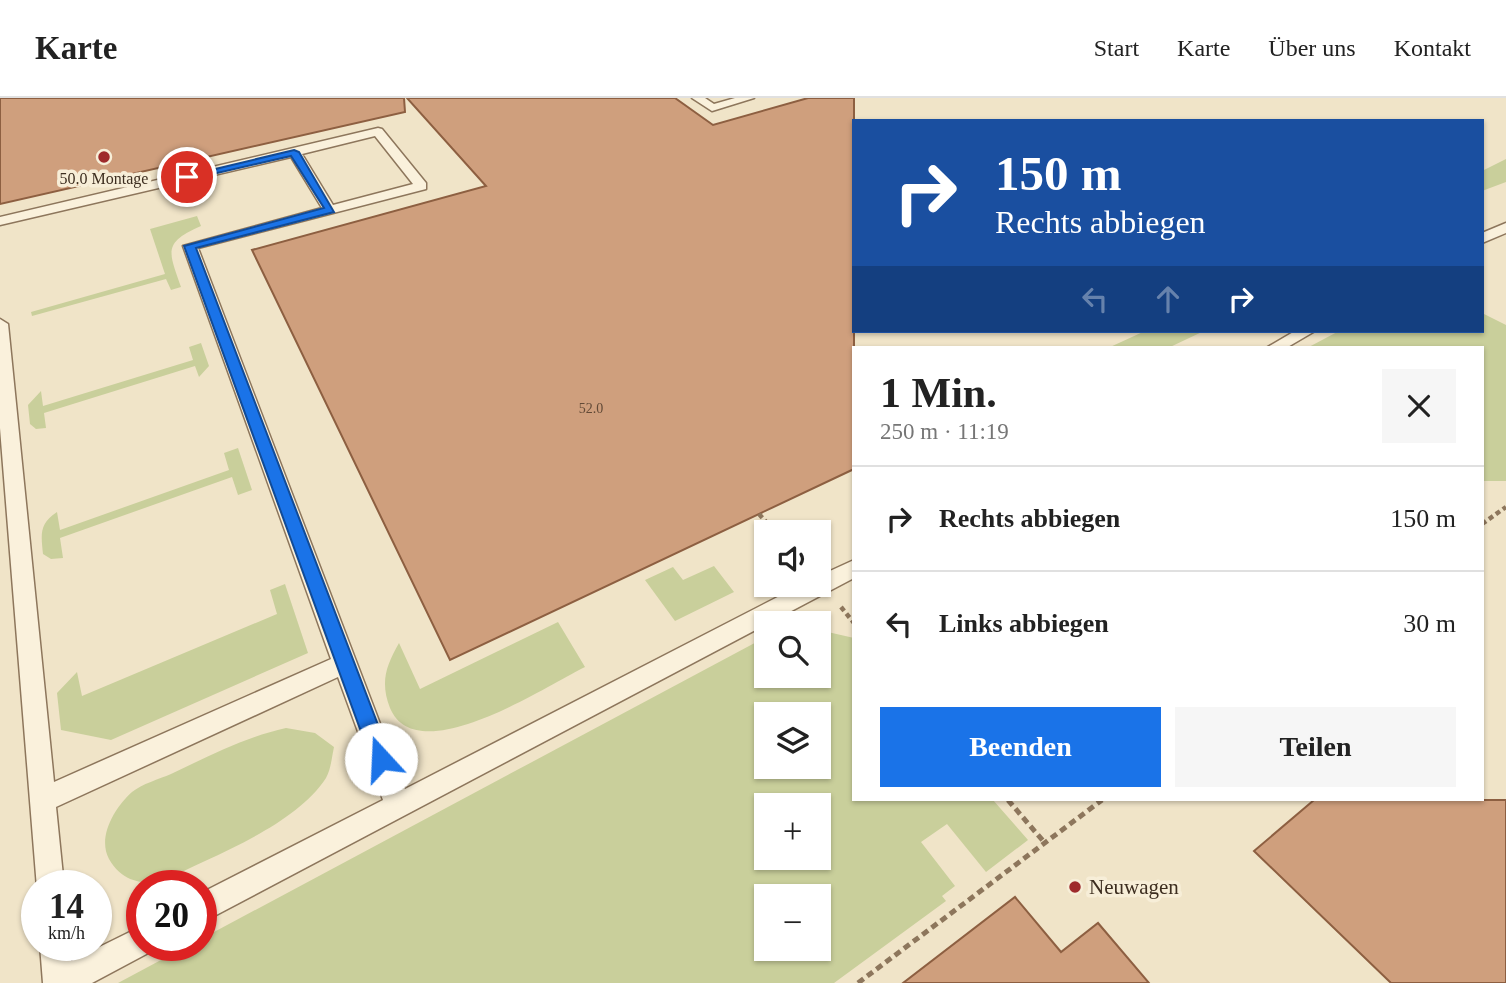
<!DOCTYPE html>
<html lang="de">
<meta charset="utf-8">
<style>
:root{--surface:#fff;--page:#f6f6f6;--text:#222;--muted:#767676;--line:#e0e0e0;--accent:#1a73e8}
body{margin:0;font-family:"Times New Roman",serif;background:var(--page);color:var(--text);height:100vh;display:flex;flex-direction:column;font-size:26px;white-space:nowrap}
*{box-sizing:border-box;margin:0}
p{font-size:23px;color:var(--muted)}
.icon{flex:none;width:38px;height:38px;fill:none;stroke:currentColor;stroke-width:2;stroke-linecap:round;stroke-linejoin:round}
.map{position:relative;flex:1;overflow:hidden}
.panel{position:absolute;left:852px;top:248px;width:632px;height:455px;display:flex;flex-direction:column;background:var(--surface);border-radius:0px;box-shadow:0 2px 5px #0004}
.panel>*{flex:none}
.hud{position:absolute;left:852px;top:21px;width:632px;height:214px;border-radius:0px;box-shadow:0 2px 5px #0004;background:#1a4fa0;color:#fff;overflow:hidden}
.controls{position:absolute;left:754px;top:422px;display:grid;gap:14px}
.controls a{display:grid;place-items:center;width:77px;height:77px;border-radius:0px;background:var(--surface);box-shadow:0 2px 5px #0004;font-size:35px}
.speed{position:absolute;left:21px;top:772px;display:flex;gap:14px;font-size:35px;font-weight:700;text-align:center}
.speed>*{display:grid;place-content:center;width:91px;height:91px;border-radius:50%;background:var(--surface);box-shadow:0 2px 5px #0004;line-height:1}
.speed small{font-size:18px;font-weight:400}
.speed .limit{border:10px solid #d22;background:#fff;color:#111}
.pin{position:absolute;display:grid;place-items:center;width:60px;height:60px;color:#fff;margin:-30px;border:4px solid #fff;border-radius:50%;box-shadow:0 2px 7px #0007}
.me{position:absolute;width:77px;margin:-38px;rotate:340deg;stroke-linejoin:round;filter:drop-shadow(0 0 5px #0008)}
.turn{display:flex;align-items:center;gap:24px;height:147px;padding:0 28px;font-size:32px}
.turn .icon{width:91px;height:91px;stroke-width:2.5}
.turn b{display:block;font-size:49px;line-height:60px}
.lanes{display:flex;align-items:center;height:66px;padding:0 28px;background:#0003;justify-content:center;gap:35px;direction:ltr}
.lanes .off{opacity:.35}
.round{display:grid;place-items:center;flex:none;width:74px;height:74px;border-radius:0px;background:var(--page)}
.headline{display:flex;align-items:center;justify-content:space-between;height:119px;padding:0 28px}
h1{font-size:42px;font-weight:600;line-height:52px}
.action{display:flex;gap:14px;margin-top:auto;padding:14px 28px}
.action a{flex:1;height:80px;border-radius:0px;background:var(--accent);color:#fff;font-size:28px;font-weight:600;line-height:80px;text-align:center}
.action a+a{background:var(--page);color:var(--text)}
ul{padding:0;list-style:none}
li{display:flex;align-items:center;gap:21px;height:105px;padding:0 28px;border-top:2px solid var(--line)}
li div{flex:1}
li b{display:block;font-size:26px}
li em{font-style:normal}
header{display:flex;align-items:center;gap:42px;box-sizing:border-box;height:98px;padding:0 35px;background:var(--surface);border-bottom:2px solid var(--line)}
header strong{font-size:33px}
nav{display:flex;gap:38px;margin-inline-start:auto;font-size:24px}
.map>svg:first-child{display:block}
</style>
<header>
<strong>Karte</strong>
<nav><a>Start</a><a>Karte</a><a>Über uns</a><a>Kontakt</a></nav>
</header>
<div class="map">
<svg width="1506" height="885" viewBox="0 0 1506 885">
<rect width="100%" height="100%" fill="#f0e4c8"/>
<path fill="#c9cf9b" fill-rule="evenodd" d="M 1506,61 L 1506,84 L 1482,93 L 1482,73 Z
M 197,118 L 201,128 C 162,145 169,154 181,189 L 171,192 L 166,181 L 32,218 L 31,214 L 165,176 L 150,131 Z
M 1482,215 L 1506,227 L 1506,383 L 1482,383 L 1482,250 L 1307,250 L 1339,233 L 1482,233 Z
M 1145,233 L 1204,233 L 1168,250 L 1108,250 Z
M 201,245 L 209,268 L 199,279 L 195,268 L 44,315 L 46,330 L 36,331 L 30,326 L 28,307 L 41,293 L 43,308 L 193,262 L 189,249 Z
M 238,350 L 252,392 L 238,397 L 232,379 L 60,440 L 63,460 L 51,461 L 43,456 C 41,436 39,426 57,414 L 60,432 L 229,372 L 224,355 Z
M 714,468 L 734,494 L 675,523 L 645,482 L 673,469 L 683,482 Z
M 285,486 L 308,555 L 111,642 L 61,632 L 57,595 L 77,574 L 82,598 L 277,516 L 270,492 Z
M 558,524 L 585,569 C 546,588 417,674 390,610 C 380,584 386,568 399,545 L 420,591 Z
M 819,532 L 854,540 L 854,702 L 993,702 L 1028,742 L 986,774 L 947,726 L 921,744 L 955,788 L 942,798 L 946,803 L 834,885 L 118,885 L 189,847 L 201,847 L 201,841 L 764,540 L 766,539 L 766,578 L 819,578 ZM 766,616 L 819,616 L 819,668 L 766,668 ZM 766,707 L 819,707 L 819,760 L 766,760 ZM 819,798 L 819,850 L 766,850 L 766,798 Z
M 286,630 L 315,635 L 334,649 C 332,658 331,671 326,680 C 293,730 211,758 159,785 C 137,785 121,782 109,761 C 97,739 115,709 132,694 C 142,686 159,681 171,676 C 209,658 245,639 286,630 Z"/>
<path fill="#cf9f7d" stroke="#8d5f41" stroke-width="2" d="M 0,0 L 404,0 L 405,14 L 0,106 Z
M 407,0 L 675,0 L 713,27 L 808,0 L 854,0 L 854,371 L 450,562 L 252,152 L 486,88 Z
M 1314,702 L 1506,702 L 1506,885 L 1391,885 L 1254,753 Z
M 1015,799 L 1061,854 L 1098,825 L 1149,885 L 903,885 Z"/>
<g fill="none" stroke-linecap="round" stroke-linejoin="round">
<g stroke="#8d765c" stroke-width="3">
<path id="lane" d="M 692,0 L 705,0 L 714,6 L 735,0 L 754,0 L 712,13 Z
M 378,30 L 382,31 L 426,85 L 426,91 L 198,150 L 405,691 L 803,486 L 819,486 L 819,478 L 854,462 L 854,480 L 201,825 L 201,795 L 383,702 L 338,579 L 56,709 L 64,788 L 37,788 L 37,790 L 0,330 L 0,221 L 8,226 L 54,684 L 331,561 L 183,148 L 322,110 L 291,59 L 0,127 L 0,119 ZM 375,38 L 413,86 L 333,107 L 302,56 Z
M 1506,125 L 1506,135 L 1482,145 L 1482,135 Z
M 1295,233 L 1315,233 L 1286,250 L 1266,250 Z
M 142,828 L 142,847 L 155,847 L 152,853 L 92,885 L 43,885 L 40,847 L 70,847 L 71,863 Z"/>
</g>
<path stroke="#8d765c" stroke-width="4.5" stroke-dasharray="5 3.5" stroke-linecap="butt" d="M 759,416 L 775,434
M 1482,426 L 1506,409
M 841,509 L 854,525"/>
<path stroke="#8d765c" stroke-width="5" stroke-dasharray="7 4.5" stroke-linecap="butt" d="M 1008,702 L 1044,744
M 858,885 L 1102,702"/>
<use href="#lane" fill="#faf1dc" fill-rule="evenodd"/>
</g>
<path fill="#1a73e8" stroke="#114b97" stroke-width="2" d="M 294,52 L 299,54 L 334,114 L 196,150 L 391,661 L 388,667 L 381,670 L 374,667 L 371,661 L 184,148 L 324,110 L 291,58 L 187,82 L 182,79 Z"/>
<g fill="#9e2a2b" stroke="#f7eed8" stroke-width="2.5">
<circle cx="104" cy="59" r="7"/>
<circle cx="1075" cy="789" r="7"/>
</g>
<g text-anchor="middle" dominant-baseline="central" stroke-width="7" stroke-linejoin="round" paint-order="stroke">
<g font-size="14" fill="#624a37">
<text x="591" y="310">52.0</text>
</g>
<g font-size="16" fill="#3d2e20" stroke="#f7eed8">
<text x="104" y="80">50.0 Montage</text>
</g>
<g font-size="21" fill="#3d2e20" stroke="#f7eed8" text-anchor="start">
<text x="1089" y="789">Neuwagen</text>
</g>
</g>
</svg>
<div class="controls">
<a><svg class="icon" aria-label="sound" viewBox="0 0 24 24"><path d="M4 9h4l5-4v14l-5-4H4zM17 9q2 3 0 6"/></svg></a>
<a><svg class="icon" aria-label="search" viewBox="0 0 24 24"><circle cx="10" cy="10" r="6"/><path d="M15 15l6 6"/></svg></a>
<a><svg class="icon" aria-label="layers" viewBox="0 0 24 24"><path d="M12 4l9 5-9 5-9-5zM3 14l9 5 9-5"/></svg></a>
<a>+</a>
<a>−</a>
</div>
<div class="speed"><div>14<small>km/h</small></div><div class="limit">20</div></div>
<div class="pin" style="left:187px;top:79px;background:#d93025"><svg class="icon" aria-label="arrive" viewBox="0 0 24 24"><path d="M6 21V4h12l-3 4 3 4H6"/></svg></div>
<svg class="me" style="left:381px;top:661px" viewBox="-20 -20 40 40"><circle r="19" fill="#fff"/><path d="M0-13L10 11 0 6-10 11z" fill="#1a73e8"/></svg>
<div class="hud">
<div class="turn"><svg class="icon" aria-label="right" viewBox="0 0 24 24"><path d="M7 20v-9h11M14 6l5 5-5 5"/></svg><div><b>150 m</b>Rechts abbiegen</div></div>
<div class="lanes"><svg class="icon off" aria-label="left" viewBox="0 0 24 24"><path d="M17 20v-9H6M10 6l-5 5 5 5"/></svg><svg class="icon off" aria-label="ahead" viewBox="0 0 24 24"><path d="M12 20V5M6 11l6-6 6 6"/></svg><svg class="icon" aria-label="right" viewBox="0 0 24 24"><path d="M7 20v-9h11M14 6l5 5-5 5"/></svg></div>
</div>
<section class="panel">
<div class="headline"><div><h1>1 Min.</h1><p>250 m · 11:19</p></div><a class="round"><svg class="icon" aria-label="close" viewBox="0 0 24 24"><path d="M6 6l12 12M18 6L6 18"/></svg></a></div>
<ul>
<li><svg class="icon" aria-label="right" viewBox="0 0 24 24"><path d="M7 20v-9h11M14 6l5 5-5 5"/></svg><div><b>Rechts abbiegen</b></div><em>150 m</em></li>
<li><svg class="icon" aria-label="left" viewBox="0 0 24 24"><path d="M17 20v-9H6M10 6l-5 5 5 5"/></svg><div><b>Links abbiegen</b></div><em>30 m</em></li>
</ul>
<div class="action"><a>Beenden</a><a>Teilen</a></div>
</section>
</div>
